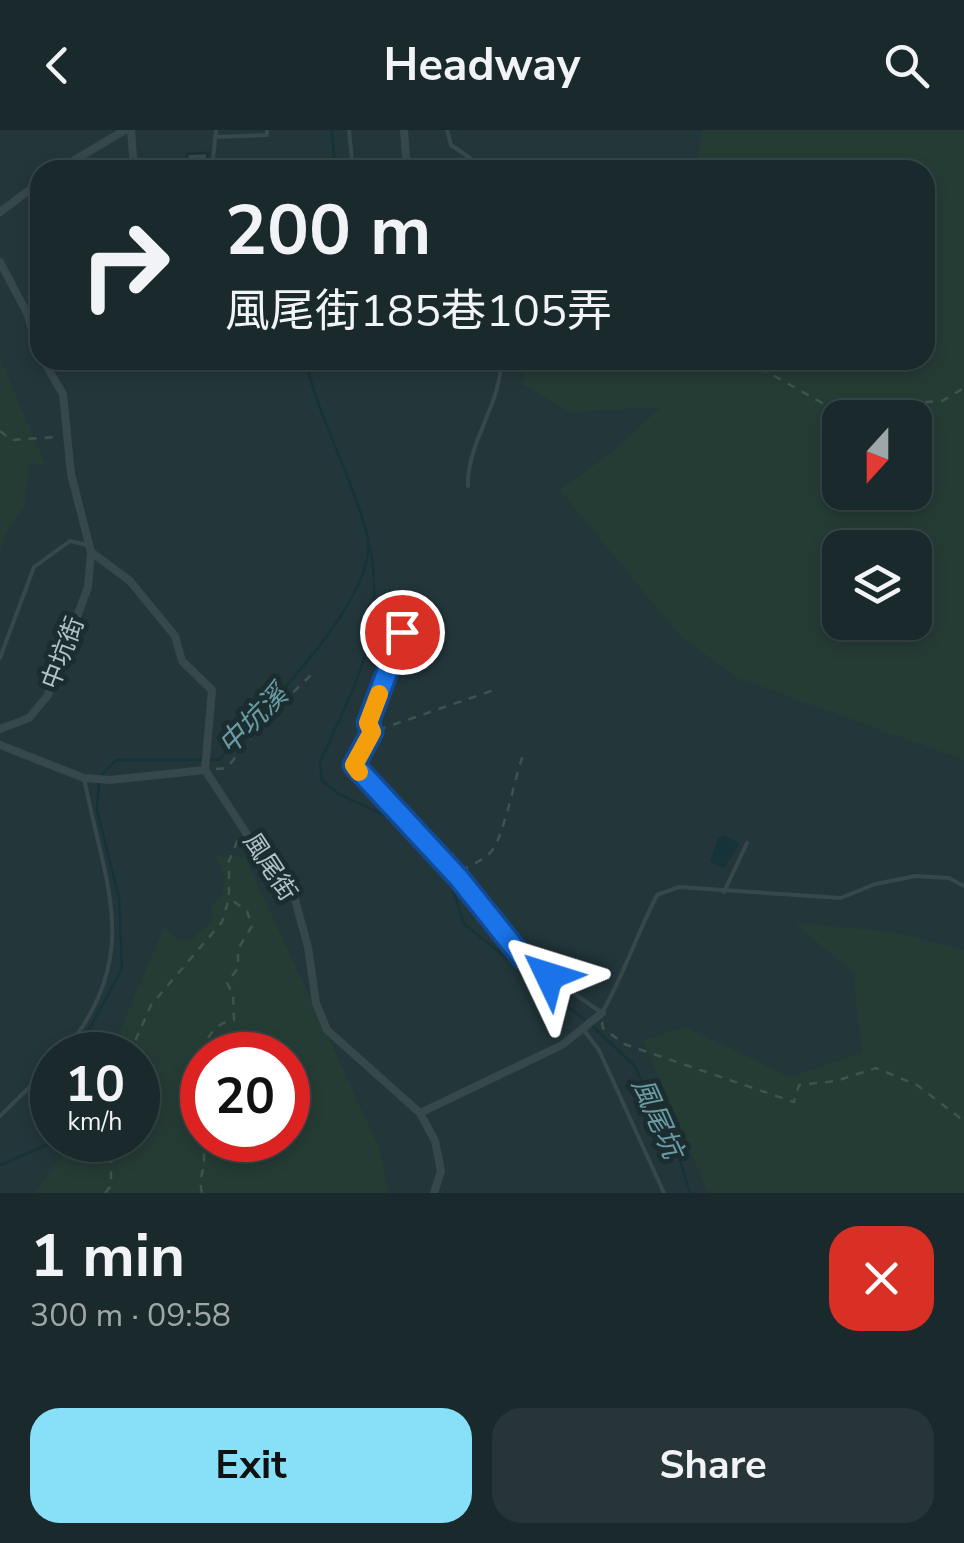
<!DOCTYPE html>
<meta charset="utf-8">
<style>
:root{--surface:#1a292c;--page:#273538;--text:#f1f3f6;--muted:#9fa6a9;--line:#384548;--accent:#87e0f7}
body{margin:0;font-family:"Nunito Sans","Noto Sans TC",sans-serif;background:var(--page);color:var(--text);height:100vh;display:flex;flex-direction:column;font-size:38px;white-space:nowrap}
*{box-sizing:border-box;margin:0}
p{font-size:32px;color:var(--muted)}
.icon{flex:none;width:55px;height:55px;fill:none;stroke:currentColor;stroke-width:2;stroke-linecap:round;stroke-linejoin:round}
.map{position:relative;height:1063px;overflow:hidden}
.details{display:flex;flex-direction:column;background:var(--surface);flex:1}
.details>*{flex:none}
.banner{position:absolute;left:30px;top:30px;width:905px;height:210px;border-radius:30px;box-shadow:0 5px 15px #0003,0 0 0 2px var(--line);background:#1a292c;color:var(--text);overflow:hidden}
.needle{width:65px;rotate:201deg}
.tools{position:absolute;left:822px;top:270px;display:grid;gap:20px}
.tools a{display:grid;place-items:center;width:110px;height:110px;border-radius:20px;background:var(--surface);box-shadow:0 5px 15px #0003,0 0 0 2px var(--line);font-size:50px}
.speed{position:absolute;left:30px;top:902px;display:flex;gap:20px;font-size:50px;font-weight:700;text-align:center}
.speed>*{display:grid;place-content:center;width:130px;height:130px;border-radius:50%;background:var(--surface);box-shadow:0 5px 15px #0003,0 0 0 2px var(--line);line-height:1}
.speed small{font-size:25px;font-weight:400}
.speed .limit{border:15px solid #d22;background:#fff;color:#111}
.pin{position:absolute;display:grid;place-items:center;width:85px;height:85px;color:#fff;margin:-42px;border:5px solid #fff;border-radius:50%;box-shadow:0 2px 10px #0007}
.me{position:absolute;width:110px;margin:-55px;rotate:311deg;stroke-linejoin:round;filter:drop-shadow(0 0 8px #0008)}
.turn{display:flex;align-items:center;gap:35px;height:210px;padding:0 30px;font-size:45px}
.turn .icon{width:130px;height:130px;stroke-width:2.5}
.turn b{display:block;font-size:70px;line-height:85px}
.round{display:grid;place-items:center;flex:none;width:105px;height:105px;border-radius:30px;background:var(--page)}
.head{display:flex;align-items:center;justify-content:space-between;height:170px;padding:0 30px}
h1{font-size:60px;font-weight:700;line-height:75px}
.cta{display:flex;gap:20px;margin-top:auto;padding:20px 30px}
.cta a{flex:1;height:115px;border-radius:30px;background:var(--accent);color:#111;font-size:40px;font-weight:700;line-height:115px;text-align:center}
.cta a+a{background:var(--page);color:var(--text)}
header{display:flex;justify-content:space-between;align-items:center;height:130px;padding:0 30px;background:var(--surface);font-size:45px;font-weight:700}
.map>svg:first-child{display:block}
</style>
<header><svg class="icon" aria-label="back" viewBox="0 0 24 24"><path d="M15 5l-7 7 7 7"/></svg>Headway<svg class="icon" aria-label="search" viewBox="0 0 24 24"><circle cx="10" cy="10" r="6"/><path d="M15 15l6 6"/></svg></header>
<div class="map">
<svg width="964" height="1063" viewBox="0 0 964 1063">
<rect width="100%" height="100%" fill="#23373b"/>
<path fill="#253c35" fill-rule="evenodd" d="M 703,0 L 964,0 L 964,630 L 738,548 L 681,507 L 560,360 L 612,322 L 661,277 L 569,282 L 522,254 L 529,230 L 925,230 L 925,40 L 693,40 ZM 840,288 L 915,288 L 915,362 L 840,362 ZM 840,418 L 915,418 L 915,492 L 840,492 Z
M 0,229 L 45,334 L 29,335 L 25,374 L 6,402 L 0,422 Z
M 215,725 L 245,727 L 380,1020 L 389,1063 L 34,1063 L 74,1010 L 138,1010 L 138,925 L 110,925 L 164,797 L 177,810 L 190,811 L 213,790 L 210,777 L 223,764 L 225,748 ZM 202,925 L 288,925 L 288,1010 L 202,1010 Z
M 795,793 L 893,802 L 964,820 L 964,1063 L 708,1063 L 643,910 L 685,897 L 790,947 L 862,923 L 853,843 Z"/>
<path fill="#163339" d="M 725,705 L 740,714 L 724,738 L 710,732 L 718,708 Z"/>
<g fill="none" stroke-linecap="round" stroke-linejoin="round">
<path stroke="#163339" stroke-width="2.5" d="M 332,0 L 335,40
M 370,417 C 386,504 355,555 320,632 L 322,651 L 339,664 L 390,688 L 450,751 L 464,794 L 585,890
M 210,630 L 219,630 C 258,585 383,466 367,404 C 351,344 320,291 305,230
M 102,645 L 116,630 L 202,630
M 591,895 L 634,935 L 679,1027 L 690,1063
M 75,925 L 122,839 L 119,768 L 97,680 L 99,652
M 0,1035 L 58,1010"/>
</g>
<path fill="#324a4f" stroke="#1e2f32" stroke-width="2.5" d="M 208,23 L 205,40 L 188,40 L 187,24 Z"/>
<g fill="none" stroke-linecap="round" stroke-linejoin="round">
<path stroke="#3e544d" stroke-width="2.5" stroke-dasharray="8 8" stroke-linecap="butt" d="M 746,230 L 831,278 L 942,271 L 964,258
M 0,301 L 11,310 L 56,307
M 378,600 L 494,560
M 216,639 L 227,638 L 263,592 L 314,542
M 461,741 C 470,735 482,731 489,724 C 504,711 514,647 524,623
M 602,892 L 603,898 L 624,914 L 794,972 L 799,955 L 836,951 L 876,938 L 917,955 L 964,991
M 129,925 L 151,875 L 222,792 L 229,768 L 229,731 L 239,707
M 105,1063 L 111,1056 L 111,1010
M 202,1063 C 198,1049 205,1040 204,1025 C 203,1012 189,993 191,981 C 196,953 196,895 234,890 L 233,864 L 227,853 L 238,838 L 238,819 L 252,796 L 247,781 L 229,768"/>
<path stroke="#37484b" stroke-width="4" d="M 349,0 L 353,40
M 447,0 L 451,15 L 470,28 L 471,40
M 215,7 L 267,5 L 267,0
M 212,40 L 216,0
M 135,230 L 234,239 L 235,230
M 468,356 C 467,311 501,276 501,230
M 402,502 L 368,593 L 372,602 L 355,635 L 458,747 L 522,827 L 602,883 C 624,844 637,804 657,765 L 679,757 L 841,768 L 875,754 L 916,746 L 949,748 L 964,756
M 0,528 L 34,437 L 70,411 L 87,415
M 724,762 L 747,713
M 583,899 L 599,920 L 664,1063
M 62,925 C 144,824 106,761 84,648
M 0,986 L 52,935"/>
<path stroke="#37484b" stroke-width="8" d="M 131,0 L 134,40
M 404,0 L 407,40
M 58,40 L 125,0
M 0,82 L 40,52
M 0,132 L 27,183 L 40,224
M 91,422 L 130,451 L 175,506 L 182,531 L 212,560 L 205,640 L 273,744 L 294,766 L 308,817 L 316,873 L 327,900 L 420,983 L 435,1011 L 441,1041 L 434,1063
M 0,599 L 29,588 L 48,565 L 88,457 L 91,422 L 71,344 L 63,264 L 43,230
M 0,615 L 84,648 L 110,650 L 205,640
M 420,983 L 562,915 L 602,883"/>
</g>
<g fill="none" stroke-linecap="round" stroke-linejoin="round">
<g stroke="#114b97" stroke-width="25">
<path id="route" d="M 402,502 L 368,593 L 372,602 L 354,635 L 458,747 L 522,827 L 549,846"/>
</g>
<use href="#route" stroke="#1a73e8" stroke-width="18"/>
<path stroke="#f59e0b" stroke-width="18" d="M 359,642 L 354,635 L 372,602 L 368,593 L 379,564"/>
</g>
<g text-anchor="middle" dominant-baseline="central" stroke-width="10" stroke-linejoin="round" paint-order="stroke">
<g font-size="25" fill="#b2c3c7" stroke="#1c2d30">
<text transform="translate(63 523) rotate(-69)">中坑街</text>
<text transform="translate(270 737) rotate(57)">風尾街</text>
</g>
<g font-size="28" font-style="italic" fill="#6b9ca6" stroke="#1c2d30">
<text transform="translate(253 590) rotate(-45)">中坑溪</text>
<text transform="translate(657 988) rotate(66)">風尾坑</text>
</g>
</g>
</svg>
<div class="tools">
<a><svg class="needle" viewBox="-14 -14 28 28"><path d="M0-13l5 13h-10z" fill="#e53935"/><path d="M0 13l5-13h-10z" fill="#9fa6a9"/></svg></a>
<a><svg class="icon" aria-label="layers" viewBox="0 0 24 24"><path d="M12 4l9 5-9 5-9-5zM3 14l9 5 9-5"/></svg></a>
</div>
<div class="speed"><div>10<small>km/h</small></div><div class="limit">20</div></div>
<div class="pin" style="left:402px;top:502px;background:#d93025"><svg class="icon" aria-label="arrive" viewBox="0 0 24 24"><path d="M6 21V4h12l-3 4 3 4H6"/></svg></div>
<svg class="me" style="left:549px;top:846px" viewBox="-20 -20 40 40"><path d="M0-17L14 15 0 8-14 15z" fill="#1a73e8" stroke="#fff" stroke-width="4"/></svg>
<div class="banner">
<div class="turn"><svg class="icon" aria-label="right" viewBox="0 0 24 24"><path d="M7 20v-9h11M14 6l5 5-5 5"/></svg><div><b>200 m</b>風尾街185巷105弄</div></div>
</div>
</div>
<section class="details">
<div class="head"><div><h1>1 min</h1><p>300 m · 09:58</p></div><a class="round" style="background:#d93025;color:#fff"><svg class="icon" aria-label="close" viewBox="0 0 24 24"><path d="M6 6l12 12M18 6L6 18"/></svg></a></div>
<div class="cta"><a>Exit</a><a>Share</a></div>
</section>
